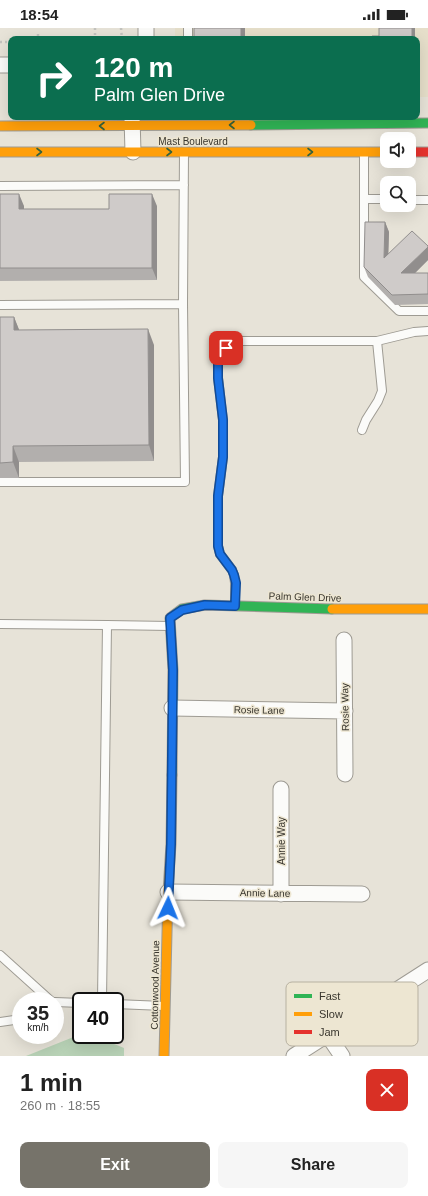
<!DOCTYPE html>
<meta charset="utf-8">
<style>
:root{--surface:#fff;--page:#f6f6f6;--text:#222;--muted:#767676;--accent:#76736a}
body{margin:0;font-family:Arial,sans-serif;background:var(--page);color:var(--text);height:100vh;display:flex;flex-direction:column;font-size:15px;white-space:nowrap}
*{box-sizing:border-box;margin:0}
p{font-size:13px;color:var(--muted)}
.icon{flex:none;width:22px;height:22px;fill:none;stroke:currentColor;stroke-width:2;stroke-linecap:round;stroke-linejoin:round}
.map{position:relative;height:1028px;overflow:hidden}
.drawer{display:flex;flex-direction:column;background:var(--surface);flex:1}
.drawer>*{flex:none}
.banner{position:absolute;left:8px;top:8px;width:412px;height:84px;border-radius:8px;box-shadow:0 4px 16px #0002;background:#0b6e4f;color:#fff;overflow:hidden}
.buttons{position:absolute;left:380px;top:104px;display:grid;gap:8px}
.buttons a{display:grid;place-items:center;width:36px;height:36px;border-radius:8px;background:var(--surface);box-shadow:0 4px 16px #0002;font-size:20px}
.speed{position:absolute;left:12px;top:964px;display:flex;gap:8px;font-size:20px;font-weight:700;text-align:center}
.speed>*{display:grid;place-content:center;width:52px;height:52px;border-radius:50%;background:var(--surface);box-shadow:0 4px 16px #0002;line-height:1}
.speed small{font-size:10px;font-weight:400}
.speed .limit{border:2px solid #111;border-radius:6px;background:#fff;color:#111}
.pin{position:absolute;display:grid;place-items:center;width:34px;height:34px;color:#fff;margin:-17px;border-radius:8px;box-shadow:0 2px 6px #0006}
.me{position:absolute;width:44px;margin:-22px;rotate:2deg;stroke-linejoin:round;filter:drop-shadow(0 0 3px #0008)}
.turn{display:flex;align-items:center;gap:14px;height:84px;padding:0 20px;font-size:18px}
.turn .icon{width:52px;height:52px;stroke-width:2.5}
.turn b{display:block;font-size:28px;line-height:34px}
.round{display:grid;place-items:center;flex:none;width:42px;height:42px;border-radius:8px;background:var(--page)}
.headline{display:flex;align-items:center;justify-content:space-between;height:68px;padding:0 20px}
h1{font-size:24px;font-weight:800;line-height:30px}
.action{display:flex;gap:8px;margin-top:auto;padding:8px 20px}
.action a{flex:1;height:46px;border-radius:8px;background:var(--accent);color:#fff;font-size:16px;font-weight:800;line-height:46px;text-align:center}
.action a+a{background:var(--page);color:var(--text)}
.status{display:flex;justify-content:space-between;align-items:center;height:28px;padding:0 20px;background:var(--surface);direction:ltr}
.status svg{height:11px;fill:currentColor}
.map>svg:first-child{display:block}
</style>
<div class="status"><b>18:54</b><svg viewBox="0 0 49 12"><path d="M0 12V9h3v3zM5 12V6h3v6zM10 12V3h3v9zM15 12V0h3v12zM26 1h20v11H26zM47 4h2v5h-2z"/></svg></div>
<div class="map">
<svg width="428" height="1028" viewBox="0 0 428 1028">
<rect width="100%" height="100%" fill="#e7e3d8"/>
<path fill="#e6dfca" d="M 175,0 L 428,0 L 428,69 L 417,69 L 417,11 L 175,11 Z"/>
<path fill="#b8d2b6" d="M 81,1006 L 92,1007 L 124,1020 L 124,1028 L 26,1028 Z"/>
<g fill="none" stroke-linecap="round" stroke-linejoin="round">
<g stroke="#9e9b93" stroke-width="10">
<path id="lane" d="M 188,11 L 188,0
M 364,124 L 364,249 L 399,283 L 428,283
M 0,158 L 184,157
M 364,171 L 387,171
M 409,172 L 428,172
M 0,277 L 183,276 L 184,124
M 362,402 L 366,392 L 378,373 L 382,363 L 377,313
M 0,454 L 185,454 L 183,276
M 235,577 L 235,555 L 234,547 L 232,542 L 220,526 L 218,518 L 218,468 L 223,429 L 223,392 L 218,350 L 218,332 L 221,325 L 226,320 L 232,316 L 241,313 L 377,313 L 414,304 L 428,303
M 0,596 L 107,597
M 0,927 L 51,973
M 102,973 L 107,597 L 170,598
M 55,974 L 81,975
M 115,976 L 164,978
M 0,994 L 21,991"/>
</g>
<g stroke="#9e9b93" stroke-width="17">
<path id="street" d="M 146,11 L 146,0
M 0,37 L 11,37
M 132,89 L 133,124
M 344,612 L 345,746
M 172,680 L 345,683
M 281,761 L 281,866
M 168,864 L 362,866
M 327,1006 L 342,1028
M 294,1028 L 428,942"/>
</g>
<g stroke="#9e9b93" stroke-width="11">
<path id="fast" d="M 251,97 L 428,95
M 172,747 L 173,642 L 170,590 L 182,581 L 205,577 L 332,581"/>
</g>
<g stroke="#9e9b93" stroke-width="11">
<path id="slow" d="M 0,98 L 251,97
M 0,124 L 387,124
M 332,581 L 428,581
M 164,1028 L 168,864 L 171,816 L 172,747"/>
</g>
<g stroke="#9e9b93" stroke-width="11">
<path id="jam" d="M 409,124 L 428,124"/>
</g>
<path stroke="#c4c4bf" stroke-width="2.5" stroke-dasharray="2 3" stroke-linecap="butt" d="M 95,0 L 95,11
M 121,0 L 122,11
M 38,6 L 38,11
M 24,11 L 24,8
M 74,11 L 75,6
M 0,14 L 11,14"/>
<use href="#lane" stroke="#fbfbf9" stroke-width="8"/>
<use href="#street" stroke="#fbfbf9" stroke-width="15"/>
<use href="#fast" stroke="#30b455" stroke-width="9"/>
<use href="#slow" stroke="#ff9f0a" stroke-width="9"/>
<use href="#jam" stroke="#e5322d" stroke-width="9"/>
</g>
<path fill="#b2afad" d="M 0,166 L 24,178 L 24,181 L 109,181 L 157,178 L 157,252 L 0,253 Z
M 385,194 L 389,204 L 388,226 L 428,232 L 415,245 L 428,245 L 428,276 L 395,277 L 368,249 L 364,239 Z
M 0,289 L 14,289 L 19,302 L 154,317 L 154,433 L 19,434 L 19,450 L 0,450 Z"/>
<path fill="#918e8d" d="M 241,0 L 245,0 L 245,11 L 241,11 Z
M 412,0 L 415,0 L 415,11 L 412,11 Z
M 19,166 L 24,178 L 24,194 L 19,181 Z
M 152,166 L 157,178 L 157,252 L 152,240 Z
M 385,194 L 389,204 L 388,240 L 384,230 Z
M 428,219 L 428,232 L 405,255 L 401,245 Z
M 14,289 L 20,304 L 14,302 Z
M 148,301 L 154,317 L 154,433 L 149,417 Z
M 13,418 L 19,434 L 19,450 L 13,434 Z"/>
<path fill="#cfcbc9" stroke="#918e8d" d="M 194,0 L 241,0 L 241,11 L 194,11 Z
M 379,0 L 412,0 L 412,11 L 372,11 L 372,8 L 379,8 Z
M 0,166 L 19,166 L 19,181 L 109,181 L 109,166 L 152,166 L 152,240 L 0,240 Z
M 365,194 L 385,194 L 384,230 L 412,203 L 428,218 L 428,219 L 401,245 L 428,245 L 428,266 L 392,267 L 364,239 Z
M 0,289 L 14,289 L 14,302 L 148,301 L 149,417 L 13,418 L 13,434 L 0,435 Z"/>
<defs><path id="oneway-chevron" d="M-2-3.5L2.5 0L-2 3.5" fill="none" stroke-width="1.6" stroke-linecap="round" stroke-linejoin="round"/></defs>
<g stroke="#36623c">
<use href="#oneway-chevron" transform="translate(232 97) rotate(180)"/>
<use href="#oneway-chevron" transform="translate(102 98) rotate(-180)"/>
<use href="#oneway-chevron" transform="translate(39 124)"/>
<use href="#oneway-chevron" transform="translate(169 124)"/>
<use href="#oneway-chevron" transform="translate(310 124)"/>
</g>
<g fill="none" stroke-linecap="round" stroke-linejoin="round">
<g stroke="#114b97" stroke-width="10">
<path id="route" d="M 168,880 L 171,816 L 173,642 L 170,590 L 182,582 L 205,577 L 235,578 L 236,555 L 234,547 L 232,542 L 220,526 L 218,518 L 218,468 L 223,429 L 223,392 L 218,350 L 218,332 L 221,325 L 226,320"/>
</g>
<use href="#route" stroke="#1a73e8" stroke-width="7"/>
</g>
<g text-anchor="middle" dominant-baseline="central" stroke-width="3" stroke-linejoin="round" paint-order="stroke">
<g font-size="10" fill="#39362e" stroke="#ede6d2">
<text x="193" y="113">Mast Boulevard</text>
<text transform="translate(305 569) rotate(2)">Palm Glen Drive</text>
<text transform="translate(345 679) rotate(-91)">Rosie Way</text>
<text transform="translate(259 682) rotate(1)">Rosie Lane</text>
<text transform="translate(281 813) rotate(-90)">Annie Way</text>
<text transform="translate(265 865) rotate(1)">Annie Lane</text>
<text transform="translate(155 957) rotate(-89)">Cottonwood Avenue</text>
</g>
</g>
<rect x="286" y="954" width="132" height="64" rx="6" fill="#ede6d2" stroke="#b7b1a1" stroke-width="1"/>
<rect x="294" y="966" width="18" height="4" fill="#30b455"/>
<rect x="294" y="984" width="18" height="4" fill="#ff9f0a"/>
<rect x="294" y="1002" width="18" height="4" fill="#e5322d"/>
<g font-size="11" fill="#39362e">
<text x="319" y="972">Fast</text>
<text x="319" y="990">Slow</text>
<text x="319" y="1008">Jam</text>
</g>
</svg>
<div class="buttons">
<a><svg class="icon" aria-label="sound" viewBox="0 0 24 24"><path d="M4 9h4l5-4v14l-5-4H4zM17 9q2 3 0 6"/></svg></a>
<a><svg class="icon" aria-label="search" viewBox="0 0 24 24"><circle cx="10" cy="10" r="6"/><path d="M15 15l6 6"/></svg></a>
</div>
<div class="speed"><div>35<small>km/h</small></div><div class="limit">40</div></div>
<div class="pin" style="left:226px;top:320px;background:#d93025"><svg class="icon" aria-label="arrive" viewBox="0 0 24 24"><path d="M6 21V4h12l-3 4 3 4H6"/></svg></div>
<svg class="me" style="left:168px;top:880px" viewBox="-20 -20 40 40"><path d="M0-17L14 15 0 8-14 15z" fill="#1a73e8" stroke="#fff" stroke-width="4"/></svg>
<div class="banner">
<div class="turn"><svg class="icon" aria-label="right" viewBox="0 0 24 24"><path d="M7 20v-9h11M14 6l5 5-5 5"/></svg><div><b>120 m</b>Palm Glen Drive</div></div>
</div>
</div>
<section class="drawer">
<div class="headline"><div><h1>1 min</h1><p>260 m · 18:55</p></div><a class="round" style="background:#d93025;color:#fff"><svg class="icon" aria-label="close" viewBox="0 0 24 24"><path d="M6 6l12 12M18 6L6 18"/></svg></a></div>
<div class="action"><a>Exit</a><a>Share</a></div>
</section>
